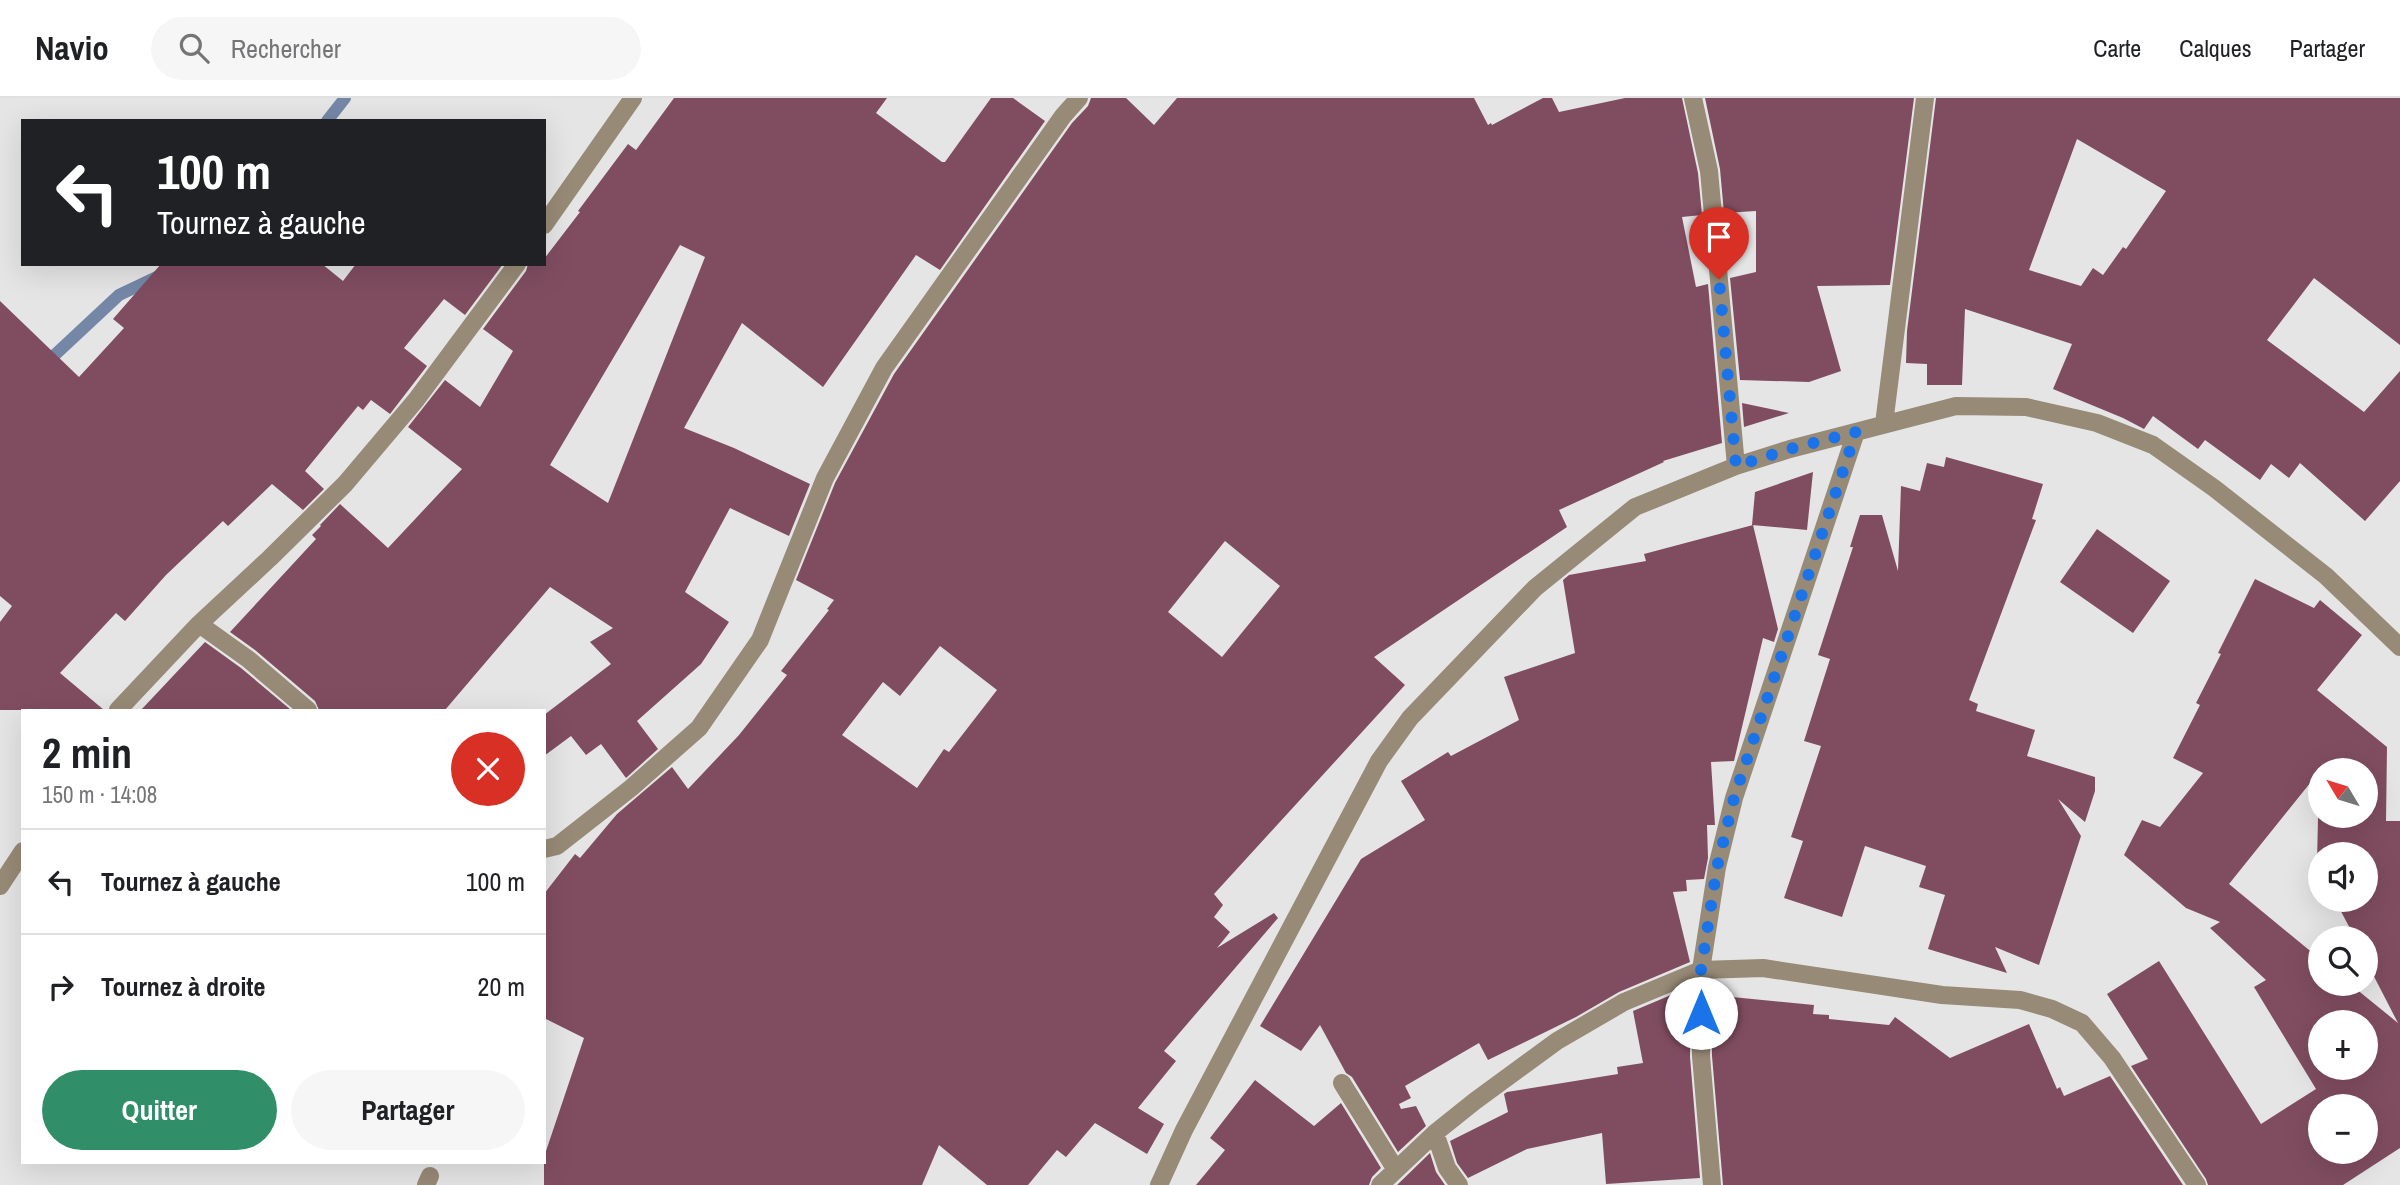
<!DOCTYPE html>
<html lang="fr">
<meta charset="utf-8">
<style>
:root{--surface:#fff;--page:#f6f6f6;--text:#202124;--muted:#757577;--line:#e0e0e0;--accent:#308f68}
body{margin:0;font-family:"Archivo Narrow",sans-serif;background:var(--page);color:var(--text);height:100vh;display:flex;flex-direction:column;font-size:26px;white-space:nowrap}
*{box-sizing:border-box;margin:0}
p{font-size:23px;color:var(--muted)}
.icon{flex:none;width:38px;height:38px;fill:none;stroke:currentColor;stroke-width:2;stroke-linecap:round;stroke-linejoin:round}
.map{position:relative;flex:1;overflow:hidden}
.panel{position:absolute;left:21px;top:611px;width:525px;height:455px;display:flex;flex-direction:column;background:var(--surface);border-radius:0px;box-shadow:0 7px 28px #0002}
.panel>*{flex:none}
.hud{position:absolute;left:21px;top:21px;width:525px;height:147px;border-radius:0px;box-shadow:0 7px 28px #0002;background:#202124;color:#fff;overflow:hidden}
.needle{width:46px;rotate:308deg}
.buttons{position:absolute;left:2308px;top:660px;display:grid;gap:14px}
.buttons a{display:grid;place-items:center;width:70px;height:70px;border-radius:50%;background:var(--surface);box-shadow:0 7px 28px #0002;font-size:35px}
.pin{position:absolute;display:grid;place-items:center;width:60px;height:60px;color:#fff;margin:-72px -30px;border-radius:50% 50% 50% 0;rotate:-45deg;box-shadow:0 0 7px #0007}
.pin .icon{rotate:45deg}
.me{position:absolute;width:77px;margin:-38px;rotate:0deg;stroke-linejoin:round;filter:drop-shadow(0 0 5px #0008)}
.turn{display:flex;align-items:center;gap:24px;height:147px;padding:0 21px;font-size:32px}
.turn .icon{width:91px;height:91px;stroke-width:2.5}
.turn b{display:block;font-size:49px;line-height:60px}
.round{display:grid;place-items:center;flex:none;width:74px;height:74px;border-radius:37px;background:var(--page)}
.overview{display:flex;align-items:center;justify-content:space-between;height:119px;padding:0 21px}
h1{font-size:42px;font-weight:800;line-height:52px}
.action{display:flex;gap:14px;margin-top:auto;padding:14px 21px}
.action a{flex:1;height:80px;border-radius:42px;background:var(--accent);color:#fff;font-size:28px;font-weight:800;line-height:80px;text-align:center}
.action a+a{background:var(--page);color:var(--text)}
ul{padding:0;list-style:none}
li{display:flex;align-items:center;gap:21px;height:105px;padding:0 21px;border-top:2px solid var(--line)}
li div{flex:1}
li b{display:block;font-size:26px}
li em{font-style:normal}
header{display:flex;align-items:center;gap:42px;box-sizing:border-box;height:98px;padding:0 35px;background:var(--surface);border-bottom:2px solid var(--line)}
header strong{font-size:33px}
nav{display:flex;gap:38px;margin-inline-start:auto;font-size:24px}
.search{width:490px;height:63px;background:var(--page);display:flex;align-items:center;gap:18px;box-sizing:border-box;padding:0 24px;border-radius:38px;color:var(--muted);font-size:26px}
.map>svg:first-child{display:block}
</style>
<header>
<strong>Navio</strong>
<div class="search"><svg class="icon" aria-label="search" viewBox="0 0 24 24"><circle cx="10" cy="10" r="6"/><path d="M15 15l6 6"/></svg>Rechercher</div>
<nav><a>Carte</a><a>Calques</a><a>Partager</a></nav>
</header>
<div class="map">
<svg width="2400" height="1087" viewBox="0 0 2400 1087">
<rect width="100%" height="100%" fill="#e5e5e6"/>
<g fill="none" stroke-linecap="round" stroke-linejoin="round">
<path stroke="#7587a7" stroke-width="12" d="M 327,23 L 345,0
M 44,267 L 119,197 L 159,178"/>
</g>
<path fill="#804d60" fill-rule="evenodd" d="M 674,0 L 887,0 L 876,15 L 942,64 L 945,64 L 991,0 L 1013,0 L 1045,23 L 940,172 L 916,157 L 823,289 L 742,225 L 684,330 L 734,350 L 810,386 L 789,438 L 730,410 L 685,494 L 729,524 L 701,566 L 637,623 L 658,651 L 626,680 L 601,646 L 586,657 L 571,638 L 544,658 L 544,617 L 611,566 L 590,544 L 613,530 L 550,489 L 445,612 L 319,612 L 315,603 L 255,552 L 230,534 L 316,441 L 312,437 L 321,428 L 320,427 L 340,406 L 388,450 L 462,371 L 408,329 L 445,282 L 480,309 L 513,253 L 483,231 L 526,173 L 528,166 L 544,166 L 544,161 L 580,114 L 578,113 L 628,46 L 636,52 ZM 680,147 L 705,159 L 608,405 L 550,367 Z
M 1091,0 L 1126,0 L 1154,27 L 1177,0 L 1474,0 L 1488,27 L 1491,25 L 1492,27 L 1543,0 L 1552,0 L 1559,14 L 1625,0 L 1682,0 L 1698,75 L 1702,117 L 1682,119 L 1696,189 L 1708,186 L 1722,345 L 1663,363 L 1664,364 L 1559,412 L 1567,429 L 1374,559 L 1405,587 L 1214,796 L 1223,807 L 1214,819 L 1230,834 L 1217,850 L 1274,815 L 1278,820 L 1164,953 L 1176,963 L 1138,1010 L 1164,1026 L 1147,1056 L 1095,1025 L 1066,1059 L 1057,1052 L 1028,1087 L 987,1087 L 939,1047 L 922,1087 L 544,1087 L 544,1059 L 584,940 L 544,920 L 544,796 L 575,756 L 580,760 L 617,716 L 672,669 L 688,691 L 739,637 L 787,577 L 781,573 L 829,512 L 827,511 L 834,502 L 796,482 L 835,385 L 894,276 L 1072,25 L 1088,8 ZM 1225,443 L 1280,488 L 1222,559 L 1168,514 ZM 940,548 L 997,592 L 949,654 L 944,651 L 917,690 L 842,637 L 883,584 L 900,598 Z
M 1705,0 L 1914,0 L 1890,187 L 1817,188 L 1841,273 L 1809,284 L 1740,282 L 1730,180 L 1756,174 L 1756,113 L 1724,115 L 1720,71 Z
M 1936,0 L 2400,0 L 2400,247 L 2314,180 L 2267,242 L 2364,314 L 2400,273 L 2400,383 L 2365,423 L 2300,365 L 2289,380 L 2271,366 L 2260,382 L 2205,342 L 2198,351 L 2153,318 L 2144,331 L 2123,320 L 2053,291 L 2072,246 L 1965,211 L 1962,287 L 1927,287 L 1927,266 L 1906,265 L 1907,233 ZM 2077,41 L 2166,93 L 2126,151 L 2123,149 L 2103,177 L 2093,170 L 2081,188 L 2029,172 Z
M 161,166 L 322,166 L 343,183 L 356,166 L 503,166 L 465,217 L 444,201 L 404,250 L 427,268 L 390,316 L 371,302 L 363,312 L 358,308 L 305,373 L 324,391 L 303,412 L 272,386 L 228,428 L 223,423 L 166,477 L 125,523 L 116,515 L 60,575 L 104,612 L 0,612 L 0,524 L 12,508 L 0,498 L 0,203 L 79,279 L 124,230 L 113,221 Z
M 1742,305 L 1789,315 L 1744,329 Z
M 1946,359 L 2043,386 L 2032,421 L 2036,422 L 1969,602 L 1978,606 L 1976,613 L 2035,632 L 2027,658 L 2095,679 L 2095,693 L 2085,724 L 2058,701 L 2081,738 L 2039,867 L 1995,849 L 2007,875 L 1928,851 L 1945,797 L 1919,789 L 1926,768 L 1865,748 L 1842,819 L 1784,800 L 1803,743 L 1791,739 L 1821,648 L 1804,643 L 1830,561 L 1818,557 L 1853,449 L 1850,449 L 1860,417 L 1882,417 L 1898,473 L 1901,388 L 1920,393 L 1927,365 L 1944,369 Z
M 1813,374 L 1807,432 L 1752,427 L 1755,394 Z
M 1753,427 L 1778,531 L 1774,544 L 1763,540 L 1734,663 L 1711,664 L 1715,727 L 1707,727 L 1708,760 L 1704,781 L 1686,782 L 1687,793 L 1673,794 L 1690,864 L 1619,894 L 1576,919 L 1488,962 L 1479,945 L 1405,988 L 1411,1000 L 1399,1006 L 1401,1011 L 1416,1008 L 1426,1028 L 1398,1054 L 1352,979 L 1346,975 L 1320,927 L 1301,953 L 1260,928 L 1361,761 L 1425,722 L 1401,683 L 1448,654 L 1451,658 L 1519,622 L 1504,579 L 1575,555 L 1563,482 L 1569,477 L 1646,463 L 1644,456 Z
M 2097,431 L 2170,483 L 2133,535 L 2060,484 Z
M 2255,481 L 2314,510 L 2320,502 L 2362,537 L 2317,592 L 2387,649 L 2386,723 L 2400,723 L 2400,1050 L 2343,1087 L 2208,1087 L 2206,1081 L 2131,968 L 2148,961 L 2107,896 L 2159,863 L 2261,1026 L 2316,991 L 2254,889 L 2266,882 L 2210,830 L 2220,824 L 2186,810 L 2124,757 L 2142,722 L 2160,729 L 2203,675 L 2173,660 L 2200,607 L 2196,605 L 2221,556 L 2218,555 ZM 2320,672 L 2366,672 L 2366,718 L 2320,718 ZM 2319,674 L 2317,765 L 2320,773 L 2320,756 L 2366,756 L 2366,802 L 2335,802 L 2355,840 L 2366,840 L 2366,863 L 2398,925 L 2350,886 L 2320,886 L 2320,861 L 2229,786 ZM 2320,924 L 2366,924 L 2366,970 L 2320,970 ZM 2320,1008 L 2366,1008 L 2366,1054 L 2320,1054 Z
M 205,544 L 241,570 L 291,612 L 141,612 Z
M 1690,889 L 1690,959 L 1700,1080 L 1606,1086 L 1602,1035 L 1527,1051 L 1468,1080 L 1457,1065 L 1450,1043 L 1508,1014 L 1504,996 L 1507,994 L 1618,976 L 1617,969 L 1643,965 L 1633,913 Z
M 1712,897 L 1814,907 L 1813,916 L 1829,917 L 1829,921 L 1889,927 L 1895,919 L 1950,960 L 2029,926 L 2057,991 L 2060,989 L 2064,998 L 2110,978 L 2183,1087 L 1723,1087 L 1712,958 Z
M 1255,982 L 1314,1028 L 1341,1005 L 1381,1070 L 1372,1079 L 1369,1087 L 1196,1087 L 1225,1052 L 1210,1040 Z
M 1430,1055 L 1436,1074 L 1445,1087 L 1397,1087 Z"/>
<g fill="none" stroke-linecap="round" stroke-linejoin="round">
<path stroke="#978a76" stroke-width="18" d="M 1693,0 L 1709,73 L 1736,368
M 544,127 L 633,0
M 1884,326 L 1925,0
M 199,526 L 248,561 L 308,612
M 118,612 L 199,526 L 270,460 L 345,386 L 416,302 L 517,166
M 544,751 L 557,748 L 631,690 L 699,630 L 760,542 L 825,380 L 884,270 L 1063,18 L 1079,0
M 0,788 L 23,753
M 1342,985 L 1396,1072
M 1435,1035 L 1447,1070 L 1459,1087
M 426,1087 L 430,1078
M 1159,1087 L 1184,1032 L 1379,663 L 1410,620 L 1535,490 L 1635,409 L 1736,368 L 1790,351 L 1956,308 L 2026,309 L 2097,325 L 2153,347 L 2214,390 L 2326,478 L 2400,549
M 1380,1087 L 1435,1035 L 1475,1003 L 1557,943 L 1624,904 L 1701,872 L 1763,870 L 1942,897 L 2020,902 L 2052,911 L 2082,925 L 2112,960 L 2197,1087
M 1712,1087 L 1701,958 L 1701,872 L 1717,769 L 1734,700 L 1856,334"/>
</g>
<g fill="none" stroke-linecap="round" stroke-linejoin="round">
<path stroke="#1a73e8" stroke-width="12" stroke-dasharray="0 21.6" d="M 1701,915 L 1701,872 L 1717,769 L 1734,700 L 1856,334 L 1790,351 L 1736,368 L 1719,181"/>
</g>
</svg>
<div class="buttons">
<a><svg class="needle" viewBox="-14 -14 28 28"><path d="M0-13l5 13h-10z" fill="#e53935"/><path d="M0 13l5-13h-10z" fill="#757577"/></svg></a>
<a><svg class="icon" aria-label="sound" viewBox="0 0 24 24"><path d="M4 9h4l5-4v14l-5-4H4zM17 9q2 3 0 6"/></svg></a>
<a><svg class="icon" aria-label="search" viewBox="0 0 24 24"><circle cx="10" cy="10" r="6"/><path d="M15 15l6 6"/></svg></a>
<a>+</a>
<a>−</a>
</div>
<div class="pin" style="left:1719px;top:181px;background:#d93025"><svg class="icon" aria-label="arrive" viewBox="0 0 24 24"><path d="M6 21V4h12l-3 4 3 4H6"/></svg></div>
<svg class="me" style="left:1701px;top:915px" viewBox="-20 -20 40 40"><circle r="19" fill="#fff"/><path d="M0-13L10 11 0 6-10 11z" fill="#1a73e8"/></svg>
<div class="hud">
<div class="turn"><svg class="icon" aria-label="left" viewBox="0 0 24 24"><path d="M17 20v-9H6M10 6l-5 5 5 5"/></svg><div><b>100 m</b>Tournez à gauche</div></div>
</div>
<section class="panel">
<div class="overview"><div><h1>2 min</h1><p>150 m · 14:08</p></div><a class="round" style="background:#d93025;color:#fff"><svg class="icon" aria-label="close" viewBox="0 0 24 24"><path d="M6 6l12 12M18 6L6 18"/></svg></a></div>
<ul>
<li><svg class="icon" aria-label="left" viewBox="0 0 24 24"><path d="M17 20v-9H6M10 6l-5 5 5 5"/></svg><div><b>Tournez à gauche</b></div><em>100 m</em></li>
<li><svg class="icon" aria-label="right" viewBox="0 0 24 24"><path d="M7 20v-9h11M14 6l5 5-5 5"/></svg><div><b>Tournez à droite</b></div><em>20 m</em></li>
</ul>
<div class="action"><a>Quitter</a><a>Partager</a></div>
</section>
</div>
